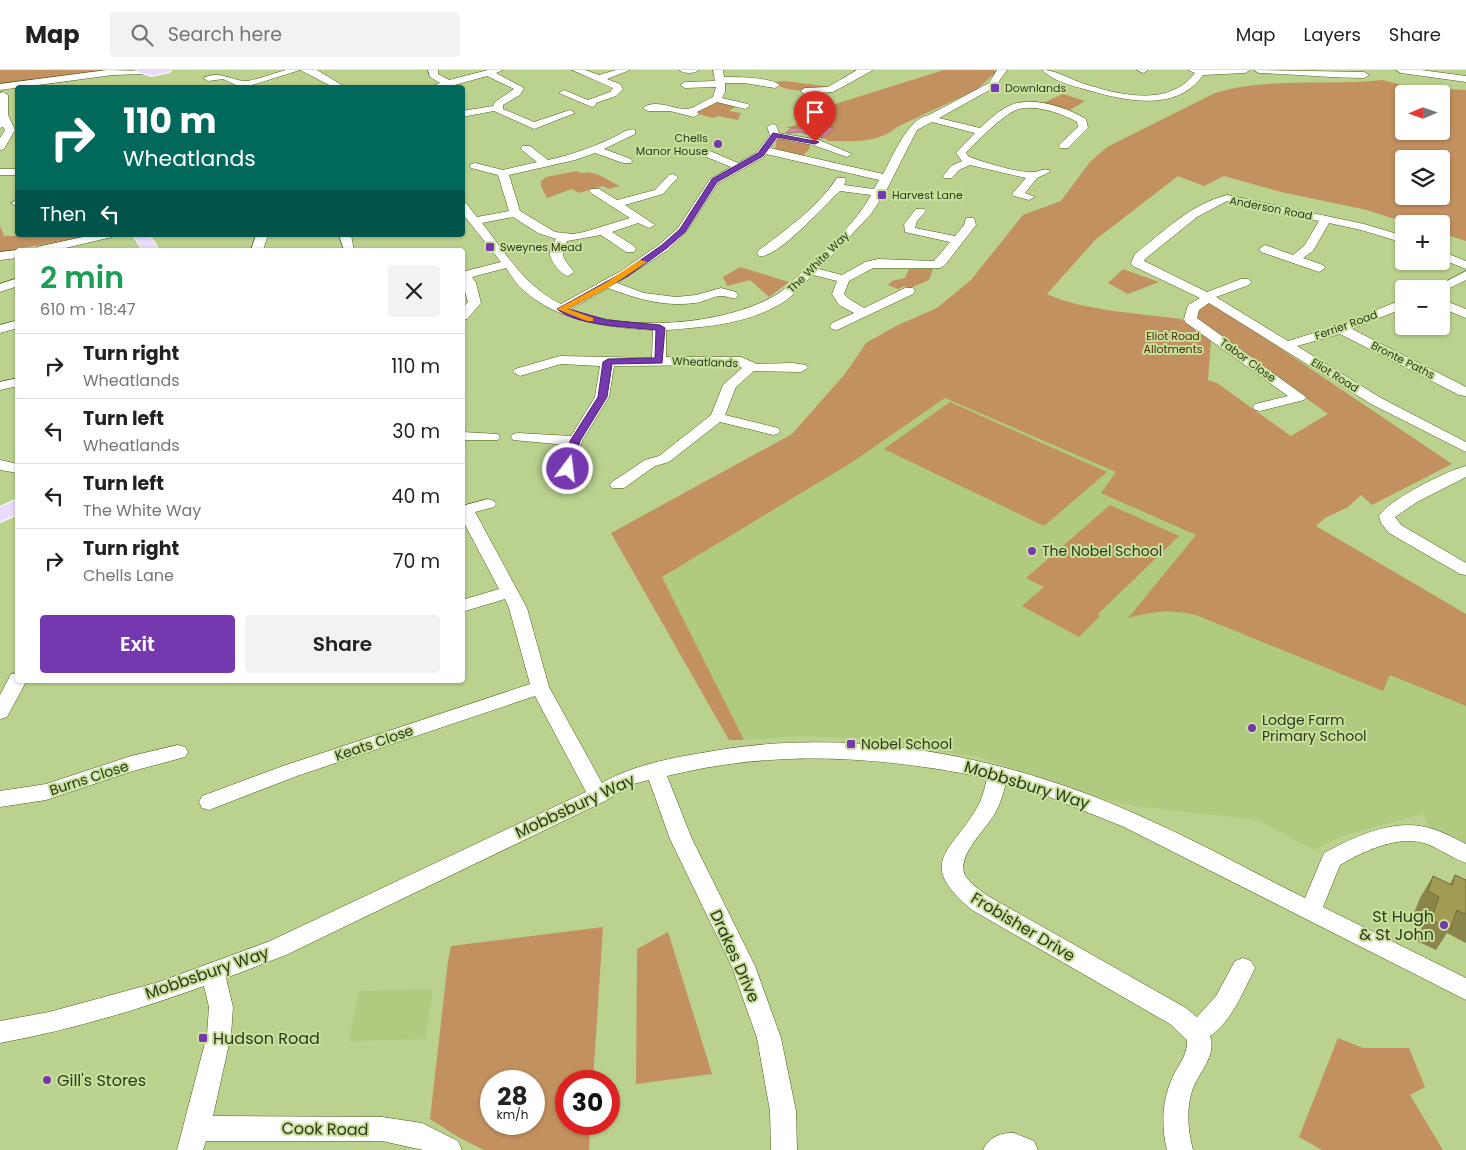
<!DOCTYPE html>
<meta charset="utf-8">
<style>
:root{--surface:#fff;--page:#f2f2f2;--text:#222;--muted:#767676;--line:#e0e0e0;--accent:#7538ae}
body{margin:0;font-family:Poppins,sans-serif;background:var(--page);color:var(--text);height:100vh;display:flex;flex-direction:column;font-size:19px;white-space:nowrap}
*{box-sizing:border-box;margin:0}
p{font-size:16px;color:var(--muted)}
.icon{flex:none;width:28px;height:28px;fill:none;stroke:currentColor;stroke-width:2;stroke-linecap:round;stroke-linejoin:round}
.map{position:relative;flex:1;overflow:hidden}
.side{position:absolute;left:15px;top:178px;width:450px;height:435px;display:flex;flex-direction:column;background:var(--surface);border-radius:5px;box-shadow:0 1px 4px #0004}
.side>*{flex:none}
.top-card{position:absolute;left:15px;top:15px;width:450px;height:152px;border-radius:5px;box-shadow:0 1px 4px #0004;background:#00695c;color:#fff;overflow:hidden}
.needle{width:32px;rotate:268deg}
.buttons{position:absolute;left:1395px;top:15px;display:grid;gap:10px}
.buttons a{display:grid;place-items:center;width:55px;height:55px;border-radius:5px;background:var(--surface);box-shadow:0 1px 4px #0004;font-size:25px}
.speed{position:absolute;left:480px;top:1000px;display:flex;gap:10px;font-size:25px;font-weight:700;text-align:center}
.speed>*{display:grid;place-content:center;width:65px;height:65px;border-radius:50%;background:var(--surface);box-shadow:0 1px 4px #0004;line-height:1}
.speed small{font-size:12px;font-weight:400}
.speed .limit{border:8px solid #d22;background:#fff;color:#111}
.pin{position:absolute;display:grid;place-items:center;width:42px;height:42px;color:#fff;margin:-51px -21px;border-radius:50% 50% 50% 0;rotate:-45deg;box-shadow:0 0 5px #0007}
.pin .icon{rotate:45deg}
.me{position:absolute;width:55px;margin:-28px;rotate:15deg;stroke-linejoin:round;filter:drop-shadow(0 0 4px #0008)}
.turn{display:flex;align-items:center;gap:18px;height:105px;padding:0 25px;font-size:22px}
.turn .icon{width:65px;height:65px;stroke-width:2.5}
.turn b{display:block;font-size:35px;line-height:42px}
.then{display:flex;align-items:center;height:48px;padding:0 25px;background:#0003;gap:10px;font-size:19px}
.round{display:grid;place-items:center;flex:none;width:52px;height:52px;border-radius:5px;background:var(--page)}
.summary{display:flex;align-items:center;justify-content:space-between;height:85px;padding:0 25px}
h1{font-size:30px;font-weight:600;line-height:38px;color:#1e9e55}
.action{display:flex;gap:10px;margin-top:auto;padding:10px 25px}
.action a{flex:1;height:58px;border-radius:5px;background:var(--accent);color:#fff;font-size:20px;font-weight:600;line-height:58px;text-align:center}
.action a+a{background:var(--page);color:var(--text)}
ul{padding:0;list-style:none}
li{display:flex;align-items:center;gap:15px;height:65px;padding:0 25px;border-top:1px solid var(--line)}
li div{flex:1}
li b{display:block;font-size:19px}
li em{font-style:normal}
header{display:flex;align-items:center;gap:30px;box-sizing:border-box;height:70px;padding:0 25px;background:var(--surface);border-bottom:1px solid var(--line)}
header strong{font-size:24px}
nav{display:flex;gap:28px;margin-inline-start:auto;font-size:18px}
.search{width:350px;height:45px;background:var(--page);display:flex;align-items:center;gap:12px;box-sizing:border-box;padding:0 18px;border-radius:5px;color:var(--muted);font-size:19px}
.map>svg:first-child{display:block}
</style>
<header>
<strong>Map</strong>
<div class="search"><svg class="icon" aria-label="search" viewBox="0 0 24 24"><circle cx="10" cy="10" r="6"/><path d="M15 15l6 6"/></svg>Search here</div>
<nav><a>Map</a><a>Layers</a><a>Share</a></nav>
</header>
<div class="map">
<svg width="1466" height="1080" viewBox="0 0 1466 1080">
<rect width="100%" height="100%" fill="#bbd28f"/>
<path fill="#b0ca7f" d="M 1217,313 L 1348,437 L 1325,448 L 1316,456 L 1466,544 L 1466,777 L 1429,759 L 1423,744 L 1342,766 L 1315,780 L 1257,750 L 1135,736 L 1093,727 L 979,687 L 859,669 L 803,666 L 744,670 L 661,507 L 851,393 L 945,328 Z
M 433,919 L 425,969 L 349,971 L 359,921 Z"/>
<path fill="#c3905f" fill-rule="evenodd" d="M 0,0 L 110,0 L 0,16 Z
M 944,0 L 994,0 L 995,3 L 976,20 L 897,57 C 877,74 853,71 828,71 L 824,68 L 833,58 C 821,55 800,59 785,58 L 796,55 L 799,49 L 797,46 Z
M 1382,10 L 1411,17 L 1466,20 L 1466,171 L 1441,163 L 1441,154 L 1410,154 L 1367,140 L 1281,122 L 1224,106 L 1204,116 L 1178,106 L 1095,170 L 1047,224 C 1079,240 1144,244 1181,249 L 1211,270 L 1208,310 L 1217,313 L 1291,366 L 1328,344 L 1195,248 L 1197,239 L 1210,231 L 1452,394 L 1372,435 L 1361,425 L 1348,437 L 1325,448 L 1316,456 L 1466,544 L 1466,636 L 1390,605 L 1383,621 L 1196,545 C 1169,539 1155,541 1128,548 L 1196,465 L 1101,423 L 1116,402 L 945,328 L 851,393 L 662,507 L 744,670 L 729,670 L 611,463 L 792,364 L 845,304 L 866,273 L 896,256 L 937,238 L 971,210 L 1023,145 L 1061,131 L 1090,92 L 1107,77 L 1215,23 C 1265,7 1329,16 1382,10 ZM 1404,24 L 1441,24 L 1441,61 L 1404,61 ZM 1404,89 L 1441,89 L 1441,126 L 1404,126 Z
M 785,11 L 831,17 C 814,21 787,24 773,12 Z
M 1063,24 L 1085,31 L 1070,40 L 1043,33 Z
M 718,32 L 737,36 L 729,41 L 741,43 L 738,50 L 718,46 L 713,48 L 698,44 L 697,41 Z
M 777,67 L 809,72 L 810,78 L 801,88 L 775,80 Z
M 577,101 L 581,103 C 598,100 606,110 620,116 L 609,119 L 603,116 L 579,123 L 572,119 L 547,128 L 541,116 L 541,111 L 546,107 Z
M 0,156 L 4,166 L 95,165 L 0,182 Z
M 740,197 L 789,212 L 769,227 L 750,210 L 727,216 L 723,207 Z
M 909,199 L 933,199 L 929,210 L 910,218 L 905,216 L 898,219 L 888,215 L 892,211 L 905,208 Z
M 1123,199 L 1159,212 L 1128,224 L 1108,213 Z
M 950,332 L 1107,402 L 1044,456 L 884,379 Z
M 1110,435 L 1179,466 L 1098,544 L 1100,546 L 1079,567 L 1022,536 L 1044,517 L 1026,508 Z
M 603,857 L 593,1011 L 566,1011 L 566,1054 L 590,1054 L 589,1080 L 484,1080 L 458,1067 L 430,1049 L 448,891 L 451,876 ZM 491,1011 L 534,1011 L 534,1054 L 491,1054 Z
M 668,862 L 712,1004 L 636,1014 L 637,879 Z
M 1338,968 L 1363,978 L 1409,978 L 1425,1017 L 1410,1025 L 1443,1080 L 1322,1080 L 1299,1067 Z"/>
<path fill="#da8d9f" stroke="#a77478" d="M 827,56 L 834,58 L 824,68 L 800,62 L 786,63 L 792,58 L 814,58 Z"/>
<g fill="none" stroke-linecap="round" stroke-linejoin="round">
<g stroke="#4b5e1c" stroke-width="1">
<path id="minor" d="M 107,0 L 149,1 L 144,4 L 113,5 L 0,20 L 0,14 Z
M 286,0 L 317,0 L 347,18 L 335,18 L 300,0 L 252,15 L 255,18 L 242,18 L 223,9 L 208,11 L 203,8 C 219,0 231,10 244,11 C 251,12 277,2 286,0 Z
M 428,0 L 438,0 L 438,4 L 449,10 L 488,0 L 503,0 L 496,3 L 524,18 L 520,25 L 503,35 L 503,39 L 534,52 L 570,40 L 575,43 L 534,59 L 494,41 L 462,47 L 462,41 L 493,36 L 495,32 L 514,19 L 487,6 L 444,18 L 428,18 L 440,13 L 430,7 Z
M 572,0 L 585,0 L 599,5 L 616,0 L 630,0 L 607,9 L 620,14 L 623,19 L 616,26 L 596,33 L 595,36 L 592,37 L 559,23 L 564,20 L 588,30 L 610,22 L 613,18 Z
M 679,0 L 699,0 C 694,4 684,4 679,0 Z
M 713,0 L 723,0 L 724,7 C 738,7 769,7 780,15 L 775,18 L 744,13 L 725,13 L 725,22 L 722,28 L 748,34 L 750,36 L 745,39 L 717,32 L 697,42 L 699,44 L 694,47 L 670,41 L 648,41 L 643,38 C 655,28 675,40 687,39 C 695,38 705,30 713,27 L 716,17 L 685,18 L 680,15 L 685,12 L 715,11 Z
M 857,0 L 873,0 L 833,22 L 805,24 L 800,21 L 805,18 L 828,17 Z
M 997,0 L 1007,0 L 995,17 L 939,48 L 980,58 C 989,50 998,41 1009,36 C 1031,25 1066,37 1086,49 L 1088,58 L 1068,78 L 1060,78 L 1059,76 L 1060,74 L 1078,57 L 1077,52 C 1064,44 1032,33 1016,40 C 1002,46 977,71 966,83 L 968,86 C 978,91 1022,104 1033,102 C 1039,102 1043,98 1049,100 L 1050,102 L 1037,108 L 1025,123 L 1035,127 L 1029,130 L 1014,126 L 1012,124 L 1026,108 L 970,95 L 959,100 L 952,108 L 944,108 L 943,106 L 951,96 L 962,91 L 956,83 L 975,63 L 932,52 L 917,60 L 885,123 L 871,144 L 819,199 L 842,205 L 865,192 L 878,189 L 934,191 L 950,172 L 905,162 L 904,154 L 916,139 L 924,139 L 926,141 L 917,151 L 915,158 L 955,166 L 964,155 L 966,148 L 974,148 L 976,155 L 945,195 L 940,198 L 873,198 L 849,211 L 844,224 L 849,229 L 864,238 L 905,218 L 913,218 L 915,221 L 913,224 L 837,260 L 832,259 L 830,256 L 832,253 L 854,243 L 839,235 L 832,224 L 837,211 L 813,205 C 804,213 795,224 785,231 C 750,254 706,257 666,260 L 666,287 L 741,287 L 757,294 L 793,293 L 806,295 L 808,298 L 801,302 L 754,301 L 736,317 L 725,345 L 778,358 L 780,361 L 778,364 L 773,365 L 720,352 L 669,392 L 655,396 L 624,418 L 612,418 L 610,415 L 612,412 L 645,390 L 659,386 L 711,345 L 723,315 L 742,298 L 738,295 L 614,296 L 609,327 L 582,371 L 573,402 L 563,402 L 560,399 L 567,375 L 513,370 L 511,367 L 513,364 L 518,363 L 571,366 L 595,327 L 600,296 L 561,294 L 520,306 L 513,302 L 515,299 L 560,286 L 652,288 L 653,260 C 607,257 559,252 523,220 C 516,214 511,205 506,198 L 472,207 L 476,213 L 481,233 L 467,249 L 462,250 L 462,238 L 468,232 L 462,211 L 462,202 L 501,192 L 462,143 L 462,132 L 466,133 L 477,147 L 509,141 L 498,105 L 471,98 L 470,96 L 471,94 L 475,93 L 503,100 L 537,92 L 522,80 L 521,78 L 522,76 L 530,76 L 548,90 C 571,85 594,77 616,66 C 622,63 628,58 635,60 L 635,64 L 604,79 L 631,89 L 632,91 L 631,93 L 623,93 L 595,83 L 575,90 L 509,105 L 520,141 L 555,162 L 573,164 L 584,162 L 630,148 L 591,123 L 589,121 L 591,119 L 599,119 L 617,130 L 655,120 L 669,105 L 673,104 L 678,107 L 663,124 L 625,135 L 655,155 L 649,158 L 638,153 L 612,162 L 634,176 L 636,179 L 634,182 L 626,182 L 601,165 L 567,171 C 559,188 564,188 574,202 L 568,206 C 560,204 548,189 550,180 C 551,177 554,173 556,169 L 538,163 L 513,147 L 482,153 C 505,182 526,218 561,234 L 621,201 L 660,174 L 678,158 L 710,109 L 731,97 L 702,85 L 701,83 L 702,81 L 710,81 L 738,93 L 756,83 L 770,65 L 767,57 L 772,54 L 776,55 L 779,63 L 819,70 L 852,84 L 847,87 L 813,75 L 778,68 L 770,78 L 883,104 C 893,86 908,48 929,45 L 989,13 ZM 766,84 L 879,110 L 874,119 L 844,115 L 846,110 L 845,108 L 837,108 C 818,137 787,159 759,180 L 757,183 L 759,186 C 776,190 826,134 840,121 L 871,125 C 854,156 825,180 800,204 C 792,211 784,221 774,226 C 724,255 625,263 571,239 L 608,218 C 637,229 664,237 695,233 C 704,232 713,226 721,226 C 727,226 730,229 736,228 L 738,225 L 736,222 L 721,218 L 696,225 L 676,227 L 644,223 L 617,213 L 668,180 L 686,162 L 718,113 L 764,87 Z
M 1042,0 C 1055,0 1066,7 1079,12 C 1114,24 1168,39 1195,3 L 1188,0 L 1250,0 L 1245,3 L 1203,5 C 1176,44 1122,30 1084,19 C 1070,15 1053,11 1042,0 Z
M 1137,0 L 1148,0 L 1143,3 Z
M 1254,0 L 1364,2 L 1369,5 L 1364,8 C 1329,8 1294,4 1259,3 Z
M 1396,0 L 1421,0 L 1466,6 L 1466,12 L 1401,3 Z
M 3,22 L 8,25 L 8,45 L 15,60 L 4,79 L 0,80 L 0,68 L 5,60 L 3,57 L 0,58 L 0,23 Z
M 0,99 L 18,99 L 18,105 L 0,105 Z
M 1227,125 L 1364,154 L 1404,166 L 1404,173 L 1361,160 L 1329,153 L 1313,181 L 1303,188 L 1323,195 L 1325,198 L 1319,202 L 1261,182 L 1259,179 L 1265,175 L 1293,185 L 1304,176 L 1319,151 L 1227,131 L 1197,147 L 1145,189 L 1144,191 L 1207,222 L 1241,209 L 1249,209 L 1251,212 L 1249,215 L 1216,227 L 1288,271 L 1336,256 L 1404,229 L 1404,238 L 1352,259 L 1466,317 L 1466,326 L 1459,325 L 1340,264 L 1297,276 L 1381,328 L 1466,372 L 1466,382 L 1371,334 L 1209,233 L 1199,240 L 1197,248 L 1306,327 L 1304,330 L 1260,341 L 1255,340 L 1253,337 L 1255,334 L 1288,326 L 1185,252 L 1184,249 L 1188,235 L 1200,228 L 1133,196 L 1131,193 L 1135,184 C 1163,162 1191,134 1227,125 Z
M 17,130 L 18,130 L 18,137 L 11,133 Z
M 92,165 L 114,165 L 112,167 L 57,180 L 35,180 L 37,177 Z
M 256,165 L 268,165 L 263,180 L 251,180 Z
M 339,165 L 351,165 L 354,180 L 344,180 Z
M 18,180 L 18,188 L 0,190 L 0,182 Z
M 1441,181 L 1466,191 L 1466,199 L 1441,189 Z
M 1466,201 L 1466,210 L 1442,222 L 1441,219 L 1432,219 Z
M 18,208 L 18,216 L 0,222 L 0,214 Z
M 1441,229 L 1466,239 L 1466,248 L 1441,238 Z
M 15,251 L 18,252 L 18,258 L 0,263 L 0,255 Z
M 18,308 L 18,316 L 0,320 L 0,312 Z
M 462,362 L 498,364 L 500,367 L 498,370 L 462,370 Z
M 0,390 L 18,394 L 18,403 L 0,400 Z
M 1466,396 L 1466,407 L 1417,432 L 1395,447 L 1401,455 L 1466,493 L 1466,505 L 1460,504 L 1389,463 L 1381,453 L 1379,446 C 1390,429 1446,401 1466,396 Z
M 488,429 L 494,431 L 496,434 L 494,437 L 475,442 L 527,538 L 549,617 L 602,713 C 638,692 684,686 725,679 C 864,658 1011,688 1138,745 C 1195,770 1249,800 1305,828 L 1324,783 C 1352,768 1388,751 1420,756 C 1436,758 1452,767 1466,774 L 1466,793 C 1452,788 1440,779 1427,774 C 1399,764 1364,781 1340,795 L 1323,837 L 1466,908 L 1466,930 L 1124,757 L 1047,726 L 1006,713 C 1003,724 1000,735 994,745 C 985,760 956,787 965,805 C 970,814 980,820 988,826 L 1186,938 L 1197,947 L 1216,926 L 1235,891 L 1243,888 L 1251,891 L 1255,898 C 1243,922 1232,951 1210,966 C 1217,986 1198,1003 1192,1021 C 1186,1040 1188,1061 1193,1080 L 1167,1080 C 1161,1055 1162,1030 1173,1006 C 1179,994 1188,984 1187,970 L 1170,954 L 972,840 C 913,791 954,781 979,734 C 983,726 985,717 987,708 C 879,686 776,679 667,706 L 692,769 L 755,896 L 781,968 L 796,1041 L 797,1080 L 771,1080 L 770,1041 L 757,968 L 732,897 L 670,769 L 649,710 L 633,714 L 605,731 L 286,885 L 226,908 L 233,937 L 231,965 L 213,1046 L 382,1047 L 422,1053 L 458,1071 L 462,1080 L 423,1080 L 382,1071 L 206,1071 L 203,1080 L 177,1080 L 207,965 L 209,937 L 204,916 C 138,940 70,960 0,973 L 0,951 L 49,942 L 159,912 L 270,871 L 586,722 L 535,626 L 297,706 L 209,740 L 202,738 L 199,732 L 202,726 L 283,696 L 530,614 L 509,538 L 505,529 L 462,542 L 462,530 L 499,519 L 462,449 L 462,436 Z
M 18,603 L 18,610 L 27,610 L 7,647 L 0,649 L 0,625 L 11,604 Z
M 178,675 L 185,677 L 188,682 L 185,687 L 133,701 L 46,730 L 0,737 L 0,721 L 46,714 L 131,686 Z
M 1014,1063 L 1034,1071 L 1038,1080 L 983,1080 C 988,1068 1000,1062 1014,1063 Z"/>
</g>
<g stroke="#fff" stroke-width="2">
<path id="major" d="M 136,0 L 171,0 L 169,2 L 152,6 L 138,2 Z
M 133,165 L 149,165 L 159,180 L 143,180 Z
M 18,429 L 18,444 L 0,452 L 0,437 Z"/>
</g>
<use href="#minor" fill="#fff" fill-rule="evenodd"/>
<use href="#major" fill="#e9dcfc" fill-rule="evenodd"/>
</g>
<path fill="#8a8548" d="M 1455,805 L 1466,810 L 1466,873 L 1447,863 L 1436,880 L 1417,871 L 1425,848 L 1414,843 L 1420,828 L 1433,806 L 1450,814 Z"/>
<path fill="#a19b54" stroke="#716c3b" d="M 1455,805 L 1466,810 L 1466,844 L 1457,840 L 1450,859 L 1431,850 L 1439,827 L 1428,821 L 1433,806 L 1452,815 Z"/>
<path fill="#7538ae" stroke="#4c2471" d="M 773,63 L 819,72 L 815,74 L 777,67 L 763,86 L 717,112 L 685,162 L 667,178 L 628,206 L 568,239 L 607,250 L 660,255 L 665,258 L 662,293 L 612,294 L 607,327 L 580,371 L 573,399 L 571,401 L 564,401 L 563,399 L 570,371 L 598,327 L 603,292 L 608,289 L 655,288 L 656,260 C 630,257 577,256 557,239 L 622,203 L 662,175 L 680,159 L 712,109 L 758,83 Z"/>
<path fill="#f59e0b" d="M 640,190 L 647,192 L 611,216 L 568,239 L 593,248 L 593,251 L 587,251 L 557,239 L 605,213 Z"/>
<g fill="#7538ae" stroke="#c8e09b" stroke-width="2">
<rect x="990" y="13" width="10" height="10" rx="2.5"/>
<circle cx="718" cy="74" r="5"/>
<rect x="877" y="120" width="10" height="10" rx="2.5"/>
<rect x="485" y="172" width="10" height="10" rx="2.5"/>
<circle cx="1032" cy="481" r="5"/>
<circle cx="1252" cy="658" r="5"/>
<rect x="846" y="669" width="10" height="10" rx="2.5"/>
<circle cx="1444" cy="855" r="5"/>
<rect x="198" y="963" width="10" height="10" rx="2.5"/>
<circle cx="47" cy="1010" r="5"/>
</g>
<g text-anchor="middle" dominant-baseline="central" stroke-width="4" stroke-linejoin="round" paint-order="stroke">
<g font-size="11" fill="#2f391d" stroke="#c8e09b" text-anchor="start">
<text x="1005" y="18">Downlands</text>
<text x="708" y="68" text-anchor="end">Chells<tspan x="708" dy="13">Manor House</tspan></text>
<text x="892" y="125">Harvest Lane</text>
<text x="500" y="177">Sweynes Mead</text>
</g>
<g font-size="11" fill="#2f391d" stroke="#c8e09b">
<text transform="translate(1271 138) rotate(11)">Anderson Road</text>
<text transform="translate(818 192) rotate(-45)">The White Way</text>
<text transform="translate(1346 255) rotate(-20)">Ferrier Road</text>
<text transform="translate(1248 290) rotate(36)">Tabor Close</text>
<text transform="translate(1403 290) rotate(27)">Bronte Paths</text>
<text transform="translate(705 292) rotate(2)">Wheatlands</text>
<text transform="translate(1335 305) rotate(32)">Eliot Road</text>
</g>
<g font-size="11" fill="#4f2b00" stroke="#c8e09b">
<text x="1173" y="266">Eliot Road<tspan x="1173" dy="13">Allotments</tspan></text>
</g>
<g font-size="14" fill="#2f391d" stroke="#c8e09b" text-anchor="start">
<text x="1042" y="481">The Nobel School</text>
<text x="1262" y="650">Lodge Farm<tspan x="1262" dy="16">Primary School</tspan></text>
<text x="861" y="674">Nobel School</text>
</g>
<g font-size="14" fill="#2f391d" stroke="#c8e09b">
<text transform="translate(374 673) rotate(-19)">Keats Close</text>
<text transform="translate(89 708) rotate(-18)">Burns Close</text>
</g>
<g font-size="16" fill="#2f391d" stroke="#c8e09b">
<text transform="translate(1027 715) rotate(17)">Mobbsbury Way</text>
<text transform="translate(575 736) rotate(-25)">Mobbsbury Way</text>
<text transform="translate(1023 857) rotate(31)">Frobisher Drive</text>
<text transform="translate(735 886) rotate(66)">Drakes Drive</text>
<text transform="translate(207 903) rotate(-19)">Mobbsbury Way</text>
<text transform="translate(325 1059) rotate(1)">Cook Road</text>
</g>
<g font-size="16" fill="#2f391d" stroke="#c8e09b" text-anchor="start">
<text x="1434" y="846" text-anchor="end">St Hugh<tspan x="1434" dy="18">&amp; St John</tspan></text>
<text x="213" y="968">Hudson Road</text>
<text x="57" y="1010">Gill's Stores</text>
</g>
</g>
</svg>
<div class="buttons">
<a><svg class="needle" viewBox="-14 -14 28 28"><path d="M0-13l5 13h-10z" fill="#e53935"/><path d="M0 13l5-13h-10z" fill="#767676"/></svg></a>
<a><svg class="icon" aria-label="layers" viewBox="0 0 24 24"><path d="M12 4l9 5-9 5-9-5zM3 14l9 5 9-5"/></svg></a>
<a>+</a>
<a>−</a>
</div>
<div class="speed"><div>28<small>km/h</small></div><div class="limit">30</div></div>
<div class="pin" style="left:815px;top:72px;background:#d93025"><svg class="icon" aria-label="arrive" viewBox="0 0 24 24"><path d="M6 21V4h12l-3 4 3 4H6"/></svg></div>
<svg class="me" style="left:568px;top:399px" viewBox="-20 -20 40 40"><circle r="17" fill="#7538ae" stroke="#fff" stroke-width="3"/><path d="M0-11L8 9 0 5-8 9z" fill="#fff"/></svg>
<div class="top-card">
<div class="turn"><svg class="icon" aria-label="right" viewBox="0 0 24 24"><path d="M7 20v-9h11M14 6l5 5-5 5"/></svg><div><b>110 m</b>Wheatlands</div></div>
<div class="then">Then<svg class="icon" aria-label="left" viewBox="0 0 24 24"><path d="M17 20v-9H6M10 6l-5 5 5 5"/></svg></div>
</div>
<section class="side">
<div class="summary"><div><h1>2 min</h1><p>610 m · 18:47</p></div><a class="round"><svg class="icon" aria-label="close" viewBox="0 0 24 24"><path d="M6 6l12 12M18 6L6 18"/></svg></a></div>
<ul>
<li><svg class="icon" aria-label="right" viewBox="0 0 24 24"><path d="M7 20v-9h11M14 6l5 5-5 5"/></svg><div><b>Turn right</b><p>Wheatlands</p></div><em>110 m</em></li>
<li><svg class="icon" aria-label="left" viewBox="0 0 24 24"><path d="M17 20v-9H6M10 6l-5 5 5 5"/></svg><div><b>Turn left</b><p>Wheatlands</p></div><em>30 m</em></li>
<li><svg class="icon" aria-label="left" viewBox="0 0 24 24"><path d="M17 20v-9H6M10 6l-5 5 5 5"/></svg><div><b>Turn left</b><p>The White Way</p></div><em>40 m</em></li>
<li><svg class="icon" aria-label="right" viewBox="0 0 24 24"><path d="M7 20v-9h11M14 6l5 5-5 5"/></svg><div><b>Turn right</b><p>Chells Lane</p></div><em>70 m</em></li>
</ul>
<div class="action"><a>Exit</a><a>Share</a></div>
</section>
</div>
